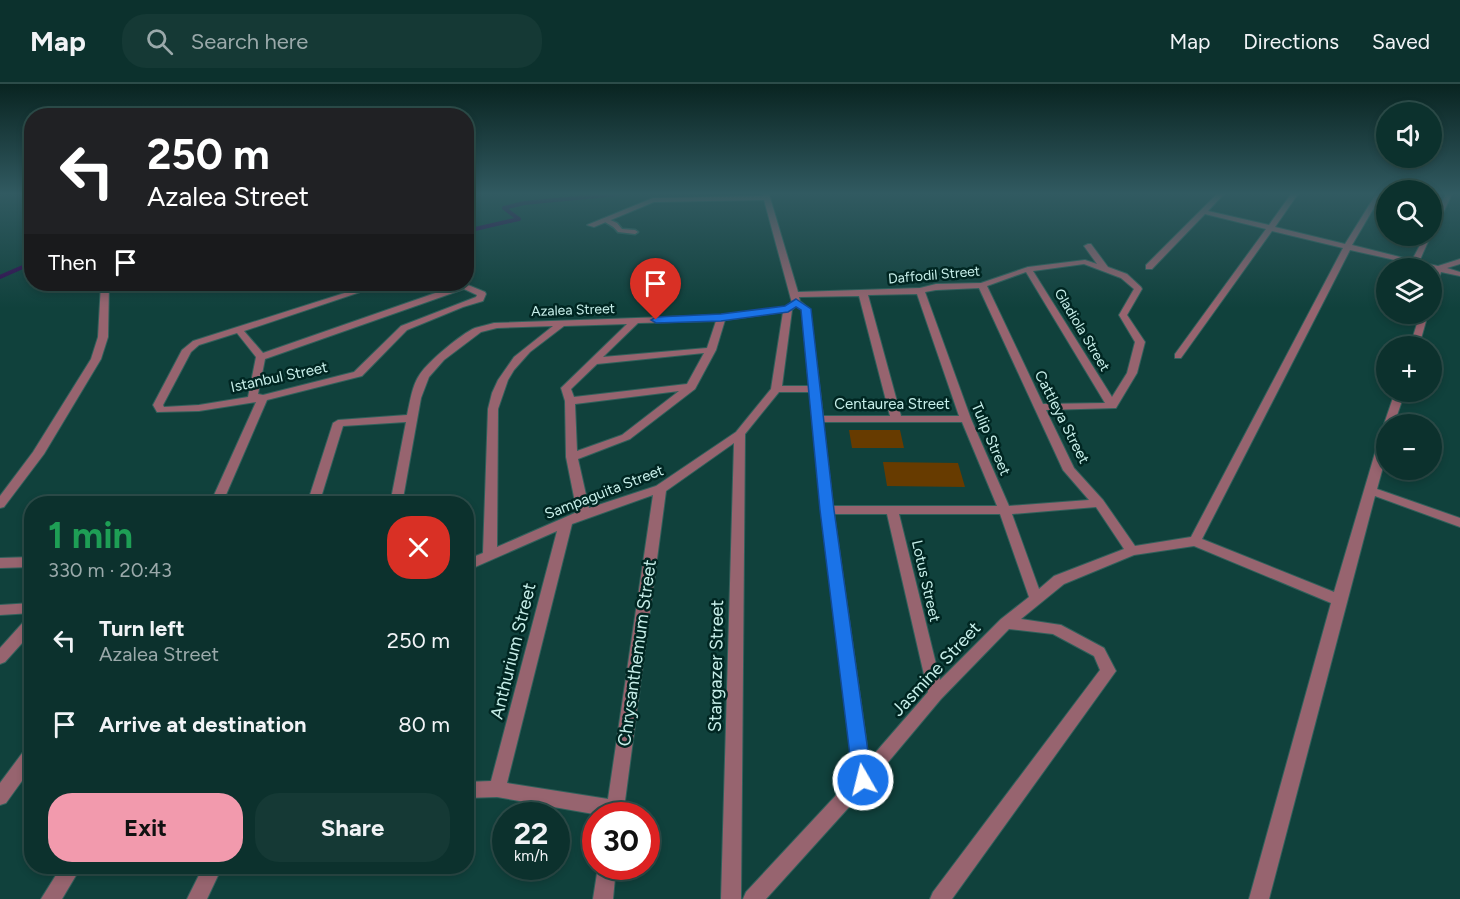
<!DOCTYPE html>
<meta charset="utf-8">
<style>
:root{--surface:#0c312d;--page:#153935;--text:#f1f3f6;--muted:#9aa9aa;--line:#2c4c49;--accent:#f29aad}
body{margin:0;font-family:Figtree,sans-serif;background:var(--page);color:var(--text);height:100vh;display:flex;flex-direction:column;font-size:22px;white-space:nowrap}
*{box-sizing:border-box;margin:0}
p{font-size:20px;color:var(--muted)}
.icon{flex:none;width:33px;height:33px;fill:none;stroke:currentColor;stroke-width:2;stroke-linecap:round;stroke-linejoin:round}
.map{position:relative;flex:1;overflow:hidden}
.details{position:absolute;left:24px;top:412px;width:450px;height:378px;display:flex;flex-direction:column;background:var(--surface);border-radius:24px;box-shadow:0 3px 9px #0003,0 0 0 2px var(--line)}
.details>*{flex:none}
.banner{position:absolute;left:24px;top:24px;width:450px;height:183px;border-radius:24px;box-shadow:0 3px 9px #0003,0 0 0 2px var(--line);background:#202124;color:#fff;overflow:hidden}
.buttons{position:absolute;left:1376px;top:18px;display:grid;gap:12px}
.buttons a{display:grid;place-items:center;width:66px;height:66px;border-radius:50%;background:var(--surface);box-shadow:0 3px 9px #0003,0 0 0 2px var(--line);font-size:30px}
.speed{position:absolute;left:492px;top:718px;display:flex;gap:12px;font-size:30px;font-weight:700;text-align:center}
.speed>*{display:grid;place-content:center;width:78px;height:78px;border-radius:50%;background:var(--surface);box-shadow:0 3px 9px #0003,0 0 0 2px var(--line);line-height:1}
.speed small{font-size:15px;font-weight:400}
.speed .limit{border:9px solid #d22;background:#fff;color:#111}
.pin{position:absolute;display:grid;place-items:center;width:51px;height:51px;color:#fff;margin:-62px -26px;border-radius:50% 50% 50% 0;rotate:-45deg;box-shadow:0 0 6px #0007}
.pin .icon{rotate:45deg}
.me{position:absolute;width:66px;margin:-33px;rotate:352deg;stroke-linejoin:round;filter:drop-shadow(0 0 4px #0008)}
.turn{display:flex;align-items:center;gap:21px;height:126px;padding:0 24px;font-size:27px}
.turn .icon{width:78px;height:78px;stroke-width:2.5}
.turn b{display:block;font-size:42px;line-height:51px}
.then{display:flex;align-items:center;height:57px;padding:0 24px;background:#0003;gap:12px;font-size:22px}
.round{display:grid;place-items:center;flex:none;width:63px;height:63px;border-radius:24px;background:var(--page)}
.head{display:flex;align-items:center;justify-content:space-between;height:102px;padding:0 24px}
h1{font-size:36px;font-weight:700;line-height:45px;color:#1e9e55}
.button{display:flex;gap:12px;margin-top:auto;padding:12px 24px}
.button a{flex:1;height:69px;border-radius:24px;background:var(--accent);color:#111;font-size:24px;font-weight:700;line-height:69px;text-align:center}
.button a+a{background:var(--page);color:var(--text)}
ul{padding:0;list-style:none}
li{display:flex;align-items:center;gap:18px;height:84px;padding:0 24px}
li div{flex:1}
li b{display:block;font-size:22px}
li em{font-style:normal}
header{display:flex;align-items:center;gap:36px;box-sizing:border-box;height:84px;padding:0 30px;background:var(--surface);border-bottom:2px solid var(--line)}
header strong{font-size:28px}
nav{display:flex;gap:33px;margin-inline-start:auto;font-size:21px}
.search{width:420px;height:54px;background:var(--page);display:flex;align-items:center;gap:15px;box-sizing:border-box;padding:0 21px;border-radius:24px;color:var(--muted);font-size:22px}
.map>svg:first-child{display:block}
</style>
<header>
<strong>Map</strong>
<div class="search"><svg class="icon" aria-label="search" viewBox="0 0 24 24"><circle cx="10" cy="10" r="6"/><path d="M15 15l6 6"/></svg>Search here</div>
<nav><a>Map</a><a>Directions</a><a>Saved</a></nav>
</header>
<div class="map">
<svg width="1460" height="815" viewBox="0 0 1460 815">
<rect width="100%" height="100%" fill="#10413c"/>
<path fill="#673b00" d="M 849,346 L 900,346 L 904,364 L 852,364 Z
M 883,378 L 958,379 L 965,403 L 887,402 Z"/>
<g fill="none" stroke-linecap="round" stroke-linejoin="round">
<path stroke="#330851" stroke-width="4" d="M 466,153 L 475,145 L 519,135 L 504,124 L 524,119 L 618,110
M 0,193 L 32,179"/>
<g stroke="#31605b" stroke-width="3">
<path id="lane" d="M 606,134 L 617,139 L 622,145 L 635,146 L 638,148 L 635,150 L 618,148 C 612,140 609,142 603,136 Z"/>
</g>
<g stroke="#31605b" stroke-width="2">
<path id="street" d="M 763,110 L 769,110 L 798,208 L 920,204 L 936,200 L 981,199 L 1028,183 L 1085,176 L 1097,180 L 1084,162 L 1088,160 L 1091,160 L 1108,183 L 1127,190 L 1141,203 L 1142,205 L 1127,231 L 1145,258 L 1137,289 L 1116,324 L 1046,326 L 1074,384 L 1103,416 L 1135,462 L 1191,453 L 1343,164 L 1272,147 L 1181,274 L 1175,274 L 1175,270 L 1266,145 L 1205,130 L 1152,185 L 1146,185 L 1146,181 L 1217,110 L 1224,110 L 1208,127 L 1269,141 L 1291,110 L 1298,110 L 1275,143 L 1345,160 L 1376,110 L 1382,110 L 1352,161 L 1412,176 L 1425,152 L 1431,151 L 1419,178 L 1438,182 L 1460,175 L 1460,180 L 1447,184 L 1460,188 L 1460,192 L 1441,188 L 1435,207 L 1431,210 L 1431,194 L 1434,186 L 1431,184 L 1350,166 L 1202,455 L 1334,508 L 1380,352 L 1386,349 L 1386,372 L 1377,405 L 1460,434 L 1460,443 L 1375,412 L 1269,815 L 1249,815 L 1331,519 L 1194,462 L 1134,471 L 1064,500 L 1021,535 L 1061,541 L 1104,564 L 1116,587 L 952,815 L 930,815 L 933,808 L 1100,586 L 1094,572 L 1053,550 L 1009,545 L 941,615 L 869,701 L 766,815 L 743,815 L 746,808 L 854,692 L 821,426 L 810,308 L 779,308 L 745,350 L 741,815 L 721,815 L 734,359 L 666,407 L 623,732 L 605,732 L 497,713 L 466,714 L 466,698 L 491,697 L 557,447 L 466,487 L 466,476 L 483,469 L 488,325 L 492,309 L 498,296 L 514,273 L 553,242 L 497,244 L 481,248 L 444,276 L 429,293 L 421,314 L 402,420 L 390,420 L 406,338 L 343,342 L 319,420 L 307,420 L 333,339 L 338,336 L 407,331 C 410,318 412,301 420,290 C 429,277 461,250 475,244 C 481,242 488,241 494,239 L 721,231 L 785,223 L 792,219 L 764,116 L 654,118 L 594,143 L 587,141 L 653,114 L 763,112 ZM 1084,180 L 1121,194 L 1134,205 L 1119,231 L 1135,258 L 1127,289 L 1112,313 L 1033,187 ZM 1026,188 L 1105,319 L 1043,320 L 987,202 ZM 979,204 L 1063,386 L 1089,416 L 1009,422 L 971,335 L 925,208 L 936,206 ZM 917,210 L 959,332 L 901,332 L 868,211 ZM 859,212 L 890,332 L 823,332 L 810,225 L 800,217 L 799,213 ZM 796,222 L 802,226 L 809,302 L 782,302 L 792,226 ZM 783,228 L 771,305 L 736,348 L 656,402 L 589,424 L 578,375 L 630,355 L 695,305 L 716,266 L 725,236 ZM 716,237 L 707,264 L 603,273 L 638,239 ZM 627,240 L 561,304 L 565,317 L 566,373 L 577,428 L 497,463 L 498,325 L 508,296 L 514,286 L 530,268 L 564,242 ZM 704,269 L 687,300 L 574,313 L 571,305 L 597,280 ZM 679,307 L 622,351 L 577,367 L 575,320 ZM 823,338 L 962,338 L 997,422 L 833,422 ZM 653,411 L 608,715 L 507,699 L 572,440 ZM 1096,423 L 1124,465 L 1054,492 L 1039,505 L 1012,430 ZM 834,430 L 887,430 L 928,608 L 869,676 ZM 899,430 L 1000,430 L 1029,513 L 1001,535 L 940,596 Z
M 1446,110 L 1452,110 L 1435,146 L 1431,148 L 1431,139 Z
M 467,198 L 468,201 L 485,208 L 486,210 L 483,217 L 463,223 L 407,246 L 362,292 L 267,316 L 222,420 L 210,420 L 256,318 L 199,327 L 157,328 L 153,321 L 182,266 L 193,257 L 373,200 L 384,200 L 244,247 L 263,269 ZM 464,205 L 477,211 L 476,213 L 401,242 L 354,288 L 263,311 L 258,310 L 265,275 ZM 237,249 L 256,273 L 248,313 L 199,321 L 164,323 L 163,321 L 191,268 L 199,261 Z
M 101,200 L 109,200 L 108,253 L 101,275 L 44,370 L 4,423 L 0,424 L 0,412 L 33,368 L 91,275 L 98,253 Z
M 1420,230 L 1428,230 L 1419,262 L 1410,262 Z
M 1395,308 L 1405,308 L 1394,340 L 1386,340 L 1385,342 L 1384,340 Z
M 32,473 L 32,483 L 0,484 L 0,474 Z
M 32,519 L 32,529 L 0,531 L 0,521 Z
M 32,533 L 32,548 L 5,578 L 0,580 L 0,564 L 27,534 Z
M 32,662 L 32,683 L 6,719 L 0,721 L 0,699 L 26,664 Z
M 61,783 L 81,783 L 62,815 L 41,815 Z
M 203,783 L 222,783 L 207,815 L 187,815 Z
M 598,783 L 616,783 L 613,815 L 593,815 Z"/>
</g>
<use href="#lane" fill="#97646f" fill-rule="evenodd"/>
<use href="#street" fill="#97646f" fill-rule="evenodd"/>
</g>
<linearGradient id="sky" x2="0" y2="1"><stop stop-color="#092421"/><stop offset="0.49" stop-color="#315a61"/><stop offset="1" stop-color="#315a61" stop-opacity="0"/></linearGradient>
<rect width="1460" height="224" fill="url(#sky)"/>
<path fill="#1a73e8" stroke="#114b97" stroke-width="1.5" d="M 796,215 L 811,225 L 834,426 L 872,696 L 869,702 L 863,705 L 856,702 L 853,696 L 820,426 L 801,226 L 796,223 L 788,228 L 721,237 L 656,239 L 651,236 L 656,233 L 721,230 L 785,222 Z"/>
<g text-anchor="middle" dominant-baseline="central" stroke-width="5" stroke-linejoin="round" paint-order="stroke">
<g font-size="14" fill="#c7efea" stroke="#002622">
<text transform="translate(934 191) rotate(-5)">Daffodil Street</text>
<text transform="translate(573 226) rotate(-2)">Azalea Street</text>
<text transform="translate(1082 246) rotate(59)">Gladiola Street</text>
</g>
<g font-size="15" fill="#c7efea" stroke="#002622">
<text transform="translate(279 293) rotate(-12)">Istanbul Street</text>
<text x="892" y="320">Centaurea Street</text>
<text transform="translate(1062 333) rotate(63)">Cattleya Street</text>
<text transform="translate(991 355) rotate(67)">Tulip Street</text>
<text transform="translate(604 408) rotate(-21)">Sampaguita Street</text>
<text transform="translate(926 497) rotate(77)">Lotus Street</text>
</g>
<g font-size="18" fill="#c7efea" stroke="#002622">
<text transform="translate(513 567) rotate(-76)">Anthurium Street</text>
<text transform="translate(637 569) rotate(-82)">Chrysanthemum Street</text>
<text transform="translate(716 582) rotate(-89)">Stargazer Street</text>
<text transform="translate(936 585) rotate(-47)">Jasmine Street</text>
</g>
</g>
</svg>
<div class="buttons">
<a><svg class="icon" aria-label="sound" viewBox="0 0 24 24"><path d="M4 9h4l5-4v14l-5-4H4zM17 9q2 3 0 6"/></svg></a>
<a><svg class="icon" aria-label="search" viewBox="0 0 24 24"><circle cx="10" cy="10" r="6"/><path d="M15 15l6 6"/></svg></a>
<a><svg class="icon" aria-label="layers" viewBox="0 0 24 24"><path d="M12 4l9 5-9 5-9-5zM3 14l9 5 9-5"/></svg></a>
<a>+</a>
<a>−</a>
</div>
<div class="speed"><div>22<small>km/h</small></div><div class="limit">30</div></div>
<div class="pin" style="left:656px;top:236px;background:#d93025"><svg class="icon" aria-label="arrive" viewBox="0 0 24 24"><path d="M6 21V4h12l-3 4 3 4H6"/></svg></div>
<svg class="me" style="left:863px;top:696px" viewBox="-20 -20 40 40"><circle r="17" fill="#1a73e8" stroke="#fff" stroke-width="3"/><path d="M0-11L8 9 0 5-8 9z" fill="#fff"/></svg>
<div class="banner">
<div class="turn"><svg class="icon" aria-label="left" viewBox="0 0 24 24"><path d="M17 20v-9H6M10 6l-5 5 5 5"/></svg><div><b>250 m</b>Azalea Street</div></div>
<div class="then">Then<svg class="icon" aria-label="arrive" viewBox="0 0 24 24"><path d="M6 21V4h12l-3 4 3 4H6"/></svg></div>
</div>
<section class="details">
<div class="head"><div><h1>1 min</h1><p>330 m · 20:43</p></div><a class="round" style="background:#d93025;color:#fff"><svg class="icon" aria-label="close" viewBox="0 0 24 24"><path d="M6 6l12 12M18 6L6 18"/></svg></a></div>
<ul>
<li><svg class="icon" aria-label="left" viewBox="0 0 24 24"><path d="M17 20v-9H6M10 6l-5 5 5 5"/></svg><div><b>Turn left</b><p>Azalea Street</p></div><em>250 m</em></li>
<li><svg class="icon" aria-label="arrive" viewBox="0 0 24 24"><path d="M6 21V4h12l-3 4 3 4H6"/></svg><div><b>Arrive at destination</b></div><em>80 m</em></li>
</ul>
<div class="button"><a>Exit</a><a>Share</a></div>
</section>
</div>
